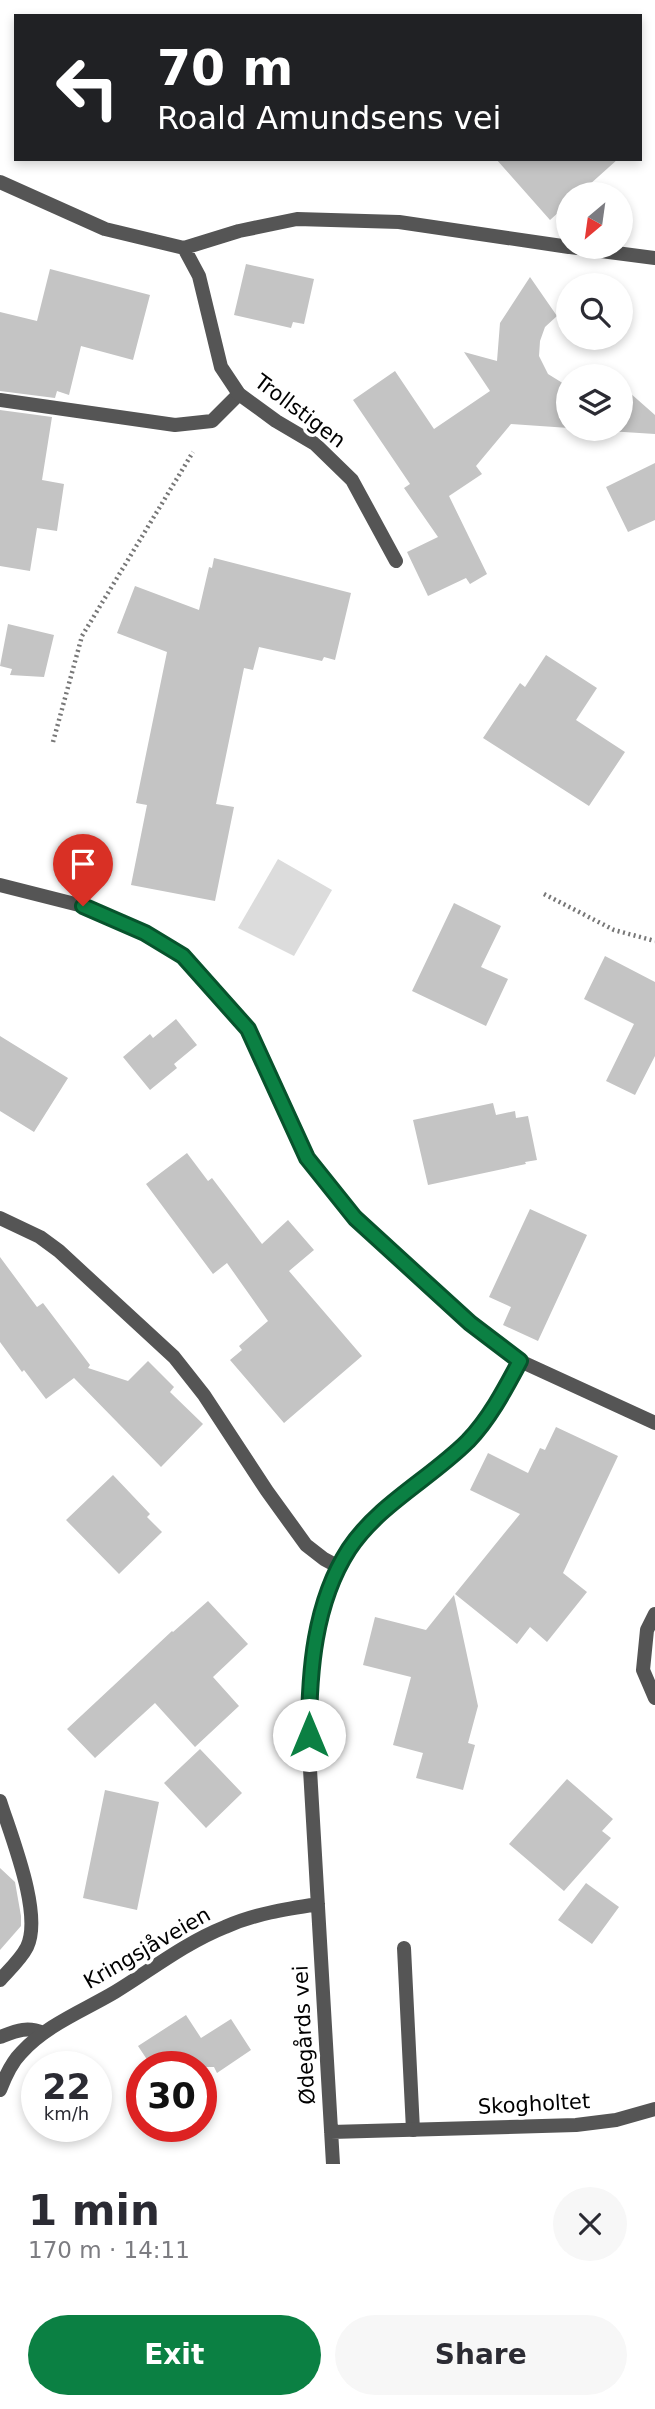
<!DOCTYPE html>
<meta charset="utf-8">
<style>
:root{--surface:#fff;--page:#f7f7f7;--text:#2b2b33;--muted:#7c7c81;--accent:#0b8043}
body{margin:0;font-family:"DejaVu Sans",sans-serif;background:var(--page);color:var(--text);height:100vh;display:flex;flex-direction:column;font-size:26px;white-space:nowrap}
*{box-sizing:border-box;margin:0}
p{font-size:23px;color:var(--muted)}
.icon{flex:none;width:38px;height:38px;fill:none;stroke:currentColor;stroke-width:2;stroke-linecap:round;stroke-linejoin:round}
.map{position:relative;height:2164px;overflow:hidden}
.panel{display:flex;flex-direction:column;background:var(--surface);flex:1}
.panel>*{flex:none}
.top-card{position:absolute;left:14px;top:14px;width:628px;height:147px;border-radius:0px;box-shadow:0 4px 10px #0003;background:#202124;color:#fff;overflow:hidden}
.needle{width:46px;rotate:209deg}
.controls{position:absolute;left:556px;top:182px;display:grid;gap:14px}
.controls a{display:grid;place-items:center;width:77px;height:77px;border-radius:50%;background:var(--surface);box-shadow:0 4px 10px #0003;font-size:35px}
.speed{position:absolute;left:21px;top:2051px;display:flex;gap:14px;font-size:35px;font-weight:700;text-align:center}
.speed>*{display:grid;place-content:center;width:91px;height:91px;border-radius:50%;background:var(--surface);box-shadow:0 4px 10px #0003;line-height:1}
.speed small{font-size:18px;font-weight:400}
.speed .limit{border:10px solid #d22;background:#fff;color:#111}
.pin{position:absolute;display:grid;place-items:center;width:60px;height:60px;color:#fff;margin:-72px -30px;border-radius:50% 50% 50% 0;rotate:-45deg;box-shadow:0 0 7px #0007}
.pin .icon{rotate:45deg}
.me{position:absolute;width:77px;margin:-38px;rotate:0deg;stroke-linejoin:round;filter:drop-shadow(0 0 5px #0008)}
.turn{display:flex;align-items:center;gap:24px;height:147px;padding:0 28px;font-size:32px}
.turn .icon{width:91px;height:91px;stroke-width:2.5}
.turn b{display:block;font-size:49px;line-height:60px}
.round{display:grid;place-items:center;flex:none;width:74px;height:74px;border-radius:37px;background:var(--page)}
.headline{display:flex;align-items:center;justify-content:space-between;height:119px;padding:0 28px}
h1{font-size:42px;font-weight:600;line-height:52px}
.button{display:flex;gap:14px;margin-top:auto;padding:14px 28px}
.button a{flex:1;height:80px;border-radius:42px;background:var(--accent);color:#fff;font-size:28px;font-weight:600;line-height:80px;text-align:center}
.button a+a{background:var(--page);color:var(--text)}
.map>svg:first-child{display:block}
</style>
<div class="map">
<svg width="655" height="2164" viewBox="0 0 655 2164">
<rect width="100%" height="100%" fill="#fff"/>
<path fill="#dcdcdc" d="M 278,859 L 332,890 L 294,956 L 238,928 Z"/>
<path fill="#c4c4c4" d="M 496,159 L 618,159 L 579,194 L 569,194 L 569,203 L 550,220 Z
M 246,264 L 314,279 L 304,324 L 293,322 L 291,328 L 234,315 Z
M 50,269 L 150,295 L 133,360 L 81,346 L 69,395 L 57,391 L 55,398 L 0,391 L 0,312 L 37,321 Z
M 530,277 L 557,316 L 545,327 L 540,341 L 539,356 L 548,374 L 569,387 L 569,428 L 511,424 L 476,466 L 482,474 L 449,496 L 487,574 L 470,584 L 466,578 L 428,596 L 407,552 L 438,537 L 404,488 L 410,484 L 353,400 L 395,371 L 434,429 L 490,391 L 464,352 L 497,361 L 500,323 Z
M 621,385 L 655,415 L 655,434 L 577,429 L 621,429 Z
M 0,410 L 52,417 L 42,480 L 64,484 L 57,531 L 37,528 L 30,571 L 0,566 Z
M 655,463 L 655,520 L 628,532 L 606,487 Z
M 214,558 L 351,593 L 335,660 L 324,657 L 322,661 L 259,647 L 253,670 L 244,668 L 216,804 L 234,807 L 215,901 L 131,885 L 147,805 L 136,803 L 167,652 L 117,633 L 135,586 L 199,610 L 209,567 L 212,568 Z
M 8,624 L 54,635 L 44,677 L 10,675 L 12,669 L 0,666 Z
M 546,655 L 597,688 L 576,720 L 625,752 L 589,806 L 483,738 L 520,683 L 525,687 Z
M 454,903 L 501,926 L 481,967 L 508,979 L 486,1026 L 412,991 Z
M 605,956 L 655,982 L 655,1056 L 635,1095 L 606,1081 L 634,1024 L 584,999 Z
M 176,1019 L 197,1045 L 174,1064 L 177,1068 L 150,1090 L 123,1057 L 150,1034 L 153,1038 Z
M 0,1036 L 68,1078 L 34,1132 L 0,1111 Z
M 493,1103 L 496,1115 L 515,1111 L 516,1118 L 528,1116 L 537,1160 L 525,1162 L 526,1164 L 428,1185 L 413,1120 Z
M 187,1153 L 208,1181 L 212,1178 L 262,1244 L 288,1220 L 314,1250 L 289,1271 L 362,1356 L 284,1423 L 230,1360 L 242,1350 L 239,1346 L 268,1321 L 227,1263 L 213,1274 L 146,1184 Z
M 530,1209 L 587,1235 L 538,1341 L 503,1325 L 511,1307 L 489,1297 Z
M 0,1257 L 37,1307 L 43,1303 L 90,1365 L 88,1368 L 128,1381 L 148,1361 L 174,1387 L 170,1392 L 203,1424 L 161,1467 L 74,1378 L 46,1399 L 24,1370 L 22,1372 L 0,1342 Z
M 556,1427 L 618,1456 L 563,1573 L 587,1592 L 547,1642 L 530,1627 L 517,1644 L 455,1594 L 520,1514 L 470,1490 L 488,1453 L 528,1473 L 540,1448 L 545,1450 Z
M 113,1475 L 150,1514 L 147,1517 L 162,1532 L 119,1574 L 66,1520 Z
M 454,1595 L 478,1706 L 468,1743 L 475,1745 L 463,1790 L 416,1778 L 423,1753 L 393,1745 L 411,1677 L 363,1665 L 375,1617 L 426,1630 Z
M 208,1601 L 248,1644 L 213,1677 L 239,1706 L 195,1747 L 155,1703 L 95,1758 L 67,1729 L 172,1631 L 173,1632 Z
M 200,1749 L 242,1793 L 206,1828 L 164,1783 Z
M 567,1779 L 613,1819 L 602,1831 L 611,1838 L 564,1891 L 509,1844 Z
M 105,1790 L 159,1802 L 137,1910 L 83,1898 Z
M 0,1868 L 15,1882 L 21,1916 L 21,1926 L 0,1950 Z
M 586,1883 L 619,1907 L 592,1944 L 558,1920 Z
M 186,2015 L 201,2038 L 231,2019 L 251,2050 L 217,2073 L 214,2067 L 152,2067 L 138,2046 Z"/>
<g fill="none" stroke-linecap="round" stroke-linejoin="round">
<path stroke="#777" stroke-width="4.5" stroke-dasharray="2 3.5" stroke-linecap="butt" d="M 53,742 L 82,636 L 193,452
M 544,894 L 614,930 L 655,941"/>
<path stroke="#555" stroke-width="14" d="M 0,400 L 175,425 L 212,421 L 239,394
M 0,1218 L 40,1237 L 59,1251 L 174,1357 L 204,1395 L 267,1491 L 306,1545 L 324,1559 L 339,1567
M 655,1614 L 647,1630 L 643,1670 L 655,1698
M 0,1801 C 11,1836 43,1914 27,1947 C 21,1959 9,1970 0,1980
M 404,1948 L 413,2130
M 0,2037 C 16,2031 27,2026 43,2033"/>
<path stroke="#555" stroke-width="14" d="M 0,182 L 105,229 L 184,248 L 239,231 L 297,219 L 399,222 L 569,247
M 570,247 L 655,258
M 184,248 L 199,276 L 221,367 L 239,394 L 276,421 L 315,444 L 352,480 L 396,561
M 0,885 L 83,906 L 145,933 L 183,956 L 249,1029 L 307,1158 L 355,1218 L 470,1323 L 520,1361 L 655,1423
M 0,2090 C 5,2077 11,2063 21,2053 C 46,2025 83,2011 115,1992 C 151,1970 185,1943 225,1927 C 254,1914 286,1909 318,1904
M 331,2132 L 576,2125 L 616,2120 L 655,2109
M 333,2164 L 308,1735 C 309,1672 314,1603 349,1549 C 379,1504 430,1478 467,1441 C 490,1418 504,1389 520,1361"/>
</g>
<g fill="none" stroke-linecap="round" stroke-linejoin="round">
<g stroke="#07532c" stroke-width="18">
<path id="route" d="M 83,906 L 145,933 L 183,956 L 248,1029 L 307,1158 L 355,1218 L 470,1323 L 520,1361 C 505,1389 490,1418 468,1441 C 430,1479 379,1504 349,1549 C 314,1603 309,1672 309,1735"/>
</g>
<use href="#route" stroke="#0b8043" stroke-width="12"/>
</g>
<g text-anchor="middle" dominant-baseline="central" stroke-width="7" stroke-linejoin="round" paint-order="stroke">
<g font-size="21" fill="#000" stroke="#fff">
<text transform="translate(300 411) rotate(37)">Trollstigen</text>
<text transform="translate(147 1948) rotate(-30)">Kringsjåveien</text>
<text transform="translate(304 2035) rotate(-93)">Ødegårds vei</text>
<text transform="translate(534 2104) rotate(-3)">Skogholtet</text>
</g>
</g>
</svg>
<div class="controls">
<a><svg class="needle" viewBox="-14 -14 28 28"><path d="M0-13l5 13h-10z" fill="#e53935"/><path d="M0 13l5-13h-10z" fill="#7c7c81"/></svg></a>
<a><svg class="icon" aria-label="search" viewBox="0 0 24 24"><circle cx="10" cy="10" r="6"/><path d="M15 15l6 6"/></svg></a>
<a><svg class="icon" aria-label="layers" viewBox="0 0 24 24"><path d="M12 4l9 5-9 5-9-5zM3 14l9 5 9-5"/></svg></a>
</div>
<div class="speed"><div>22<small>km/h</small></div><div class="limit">30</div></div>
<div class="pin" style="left:83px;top:906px;background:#d93025"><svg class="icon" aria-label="arrive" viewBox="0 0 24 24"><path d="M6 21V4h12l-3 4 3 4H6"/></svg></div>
<svg class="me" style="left:309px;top:1735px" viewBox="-20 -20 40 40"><circle r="19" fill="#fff"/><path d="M0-13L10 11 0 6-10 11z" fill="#0b8043"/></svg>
<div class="top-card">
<div class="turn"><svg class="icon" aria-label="left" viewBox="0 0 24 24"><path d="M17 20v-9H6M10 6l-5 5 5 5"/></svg><div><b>70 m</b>Roald Amundsens vei</div></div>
</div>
</div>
<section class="panel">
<div class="headline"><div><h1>1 min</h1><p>170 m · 14:11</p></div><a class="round"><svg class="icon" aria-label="close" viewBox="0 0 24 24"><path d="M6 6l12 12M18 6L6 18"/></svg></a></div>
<div class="button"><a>Exit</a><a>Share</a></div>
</section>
